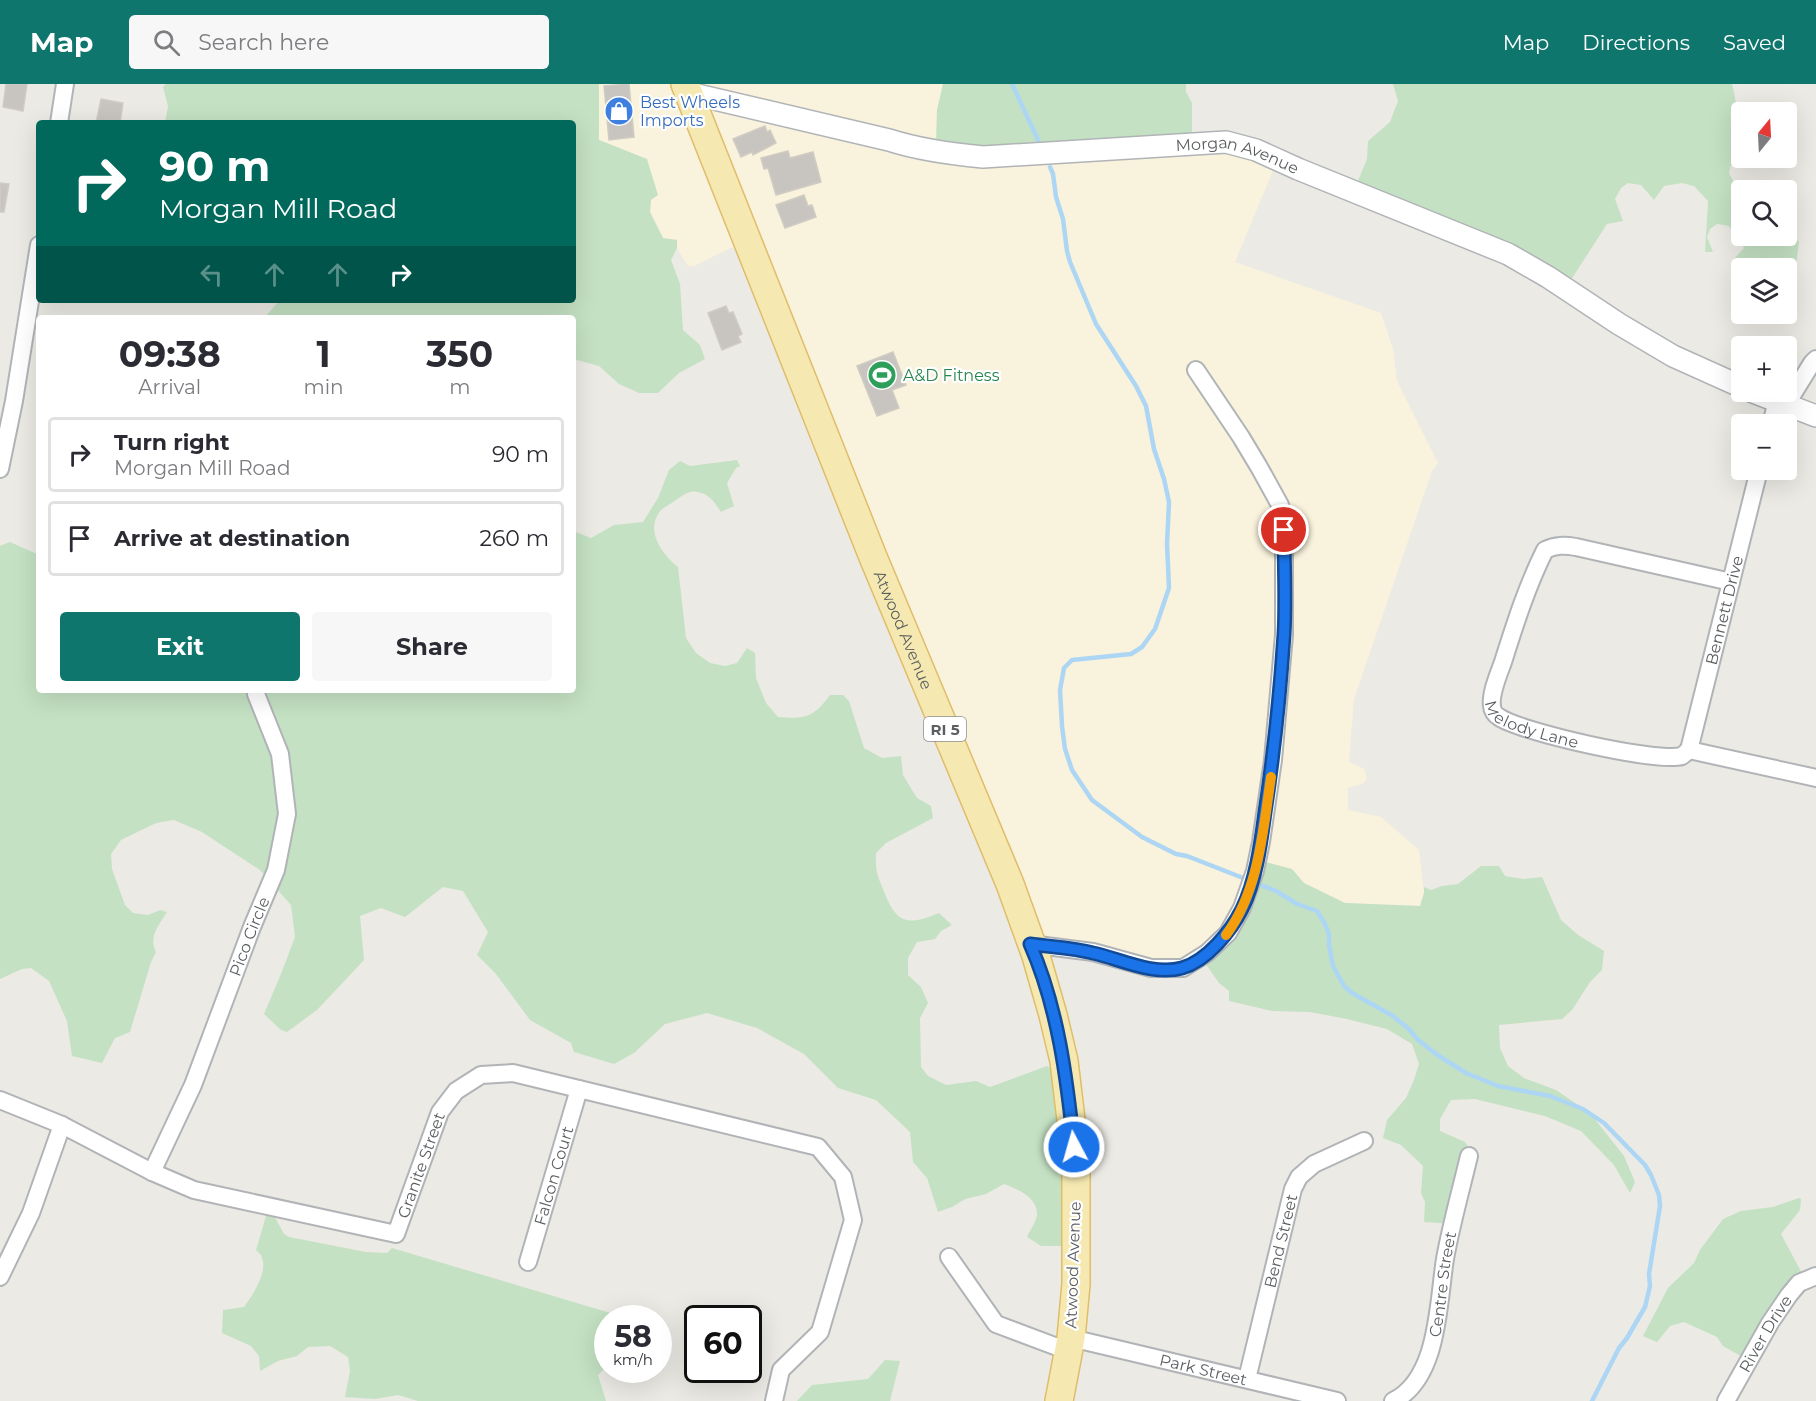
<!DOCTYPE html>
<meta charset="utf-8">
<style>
:root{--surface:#fff;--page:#f7f7f7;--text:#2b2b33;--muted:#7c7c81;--line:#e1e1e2;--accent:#0f766e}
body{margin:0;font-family:Montserrat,sans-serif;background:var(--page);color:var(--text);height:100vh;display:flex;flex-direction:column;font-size:22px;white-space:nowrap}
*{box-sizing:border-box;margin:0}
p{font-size:20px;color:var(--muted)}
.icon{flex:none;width:33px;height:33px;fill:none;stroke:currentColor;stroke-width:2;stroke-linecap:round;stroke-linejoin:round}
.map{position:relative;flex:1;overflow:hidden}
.sheet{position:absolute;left:36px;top:231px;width:540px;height:378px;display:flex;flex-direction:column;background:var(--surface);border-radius:6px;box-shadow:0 6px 24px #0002}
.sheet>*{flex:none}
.banner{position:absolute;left:36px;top:36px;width:540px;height:183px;border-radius:6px;box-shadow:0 6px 24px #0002;background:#00695c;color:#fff;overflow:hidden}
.needle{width:39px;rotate:18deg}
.buttons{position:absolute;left:1731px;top:18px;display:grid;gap:12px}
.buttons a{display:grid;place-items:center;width:66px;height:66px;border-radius:6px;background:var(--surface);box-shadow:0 6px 24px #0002;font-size:30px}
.speed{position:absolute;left:594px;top:1221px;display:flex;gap:12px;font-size:30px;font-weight:700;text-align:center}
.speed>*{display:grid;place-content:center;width:78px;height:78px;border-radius:50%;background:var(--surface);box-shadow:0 6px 24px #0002;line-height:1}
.speed small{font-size:15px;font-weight:400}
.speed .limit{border:3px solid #111;border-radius:9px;background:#fff;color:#111}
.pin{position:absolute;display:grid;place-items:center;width:51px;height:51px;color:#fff;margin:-26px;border:3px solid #fff;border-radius:50%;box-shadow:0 2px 6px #0007}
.me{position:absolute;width:66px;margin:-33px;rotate:354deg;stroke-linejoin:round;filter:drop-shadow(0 0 4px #0008)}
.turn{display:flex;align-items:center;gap:21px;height:126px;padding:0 24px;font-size:27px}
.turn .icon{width:78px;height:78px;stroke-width:2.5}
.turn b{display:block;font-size:42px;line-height:51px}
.lanes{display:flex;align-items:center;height:57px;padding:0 24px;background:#0003;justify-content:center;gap:30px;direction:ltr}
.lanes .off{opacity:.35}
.eta{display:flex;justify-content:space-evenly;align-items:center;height:102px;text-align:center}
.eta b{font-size:36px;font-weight:700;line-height:42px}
.cta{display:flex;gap:12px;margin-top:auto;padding:12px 24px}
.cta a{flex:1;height:69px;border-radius:6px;background:var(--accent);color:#fff;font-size:24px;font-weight:700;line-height:69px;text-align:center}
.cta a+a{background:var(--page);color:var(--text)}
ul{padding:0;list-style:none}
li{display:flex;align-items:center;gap:18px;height:75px;margin:0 12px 9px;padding:0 12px;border:3px solid var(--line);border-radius:6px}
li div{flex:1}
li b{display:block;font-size:22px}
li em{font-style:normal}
header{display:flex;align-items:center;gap:36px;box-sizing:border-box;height:84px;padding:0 30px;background:var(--accent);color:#fff}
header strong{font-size:28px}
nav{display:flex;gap:33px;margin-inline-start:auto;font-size:21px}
.search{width:420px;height:54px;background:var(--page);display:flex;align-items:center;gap:15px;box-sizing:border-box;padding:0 21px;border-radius:6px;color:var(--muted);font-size:22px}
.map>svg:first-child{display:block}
</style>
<header>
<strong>Map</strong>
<div class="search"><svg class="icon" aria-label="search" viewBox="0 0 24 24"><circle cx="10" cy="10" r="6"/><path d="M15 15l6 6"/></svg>Search here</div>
<nav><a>Map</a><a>Directions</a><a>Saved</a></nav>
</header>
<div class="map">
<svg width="1816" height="1317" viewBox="0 0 1816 1317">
<rect width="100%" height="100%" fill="#eceae4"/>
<path fill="#f9f2dc" d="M 599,0 L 943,0 L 937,26 L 936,62 L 1188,58 L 1277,77 L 1235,178 L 1381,229 L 1393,265 L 1397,297 L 1438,379 L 1432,387 L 1354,615 L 1349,678 L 1364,685 L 1367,695 L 1362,700 L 1348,704 L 1348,726 L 1381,733 L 1419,766 L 1424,809 L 1420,822 L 1345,819 L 1304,799 L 1292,785 L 1244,821 L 1188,881 L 1043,860 L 747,156 L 694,182 L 688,182 L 677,164 L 677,156 L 663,154 L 650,128 L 651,116 L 647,75 L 599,56 Z"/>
<path fill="#c4e1c3" d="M 166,0 L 599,0 L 599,56 L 647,75 L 658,111 L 651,116 L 650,128 L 663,154 L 677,156 L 677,164 L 671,176 L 680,200 L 683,246 L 700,261 L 705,275 L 679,289 L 658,309 L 639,309 L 619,300 L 599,282 L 573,275 L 573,234 L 264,234 L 280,216 L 573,216 L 573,39 L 165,39 L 168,22 L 163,3 Z
M 943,0 L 1186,0 L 1186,8 L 1192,19 L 1192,57 L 984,73 L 936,62 L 937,26 Z
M 1393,0 L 1732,0 L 1734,8 L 1740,42 L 1729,89 L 1741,112 L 1742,152 L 1786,152 L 1787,139 L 1799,158 L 1796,182 L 1787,190 L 1786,184 L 1751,184 L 1733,176 L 1744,164 L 1729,142 L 1717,140 L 1710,145 L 1707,153 L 1713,168 L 1705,168 L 1708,117 L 1694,102 L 1682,99 L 1664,102 L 1654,116 L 1641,101 L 1628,99 L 1621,104 L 1615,115 L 1623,137 L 1607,140 L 1567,202 L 1355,104 L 1367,75 L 1368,57 L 1390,38 L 1398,17 Z
M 737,376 L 740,382 L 736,384 L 727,399 L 734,422 L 721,428 C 715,419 709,409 697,408 C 689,406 682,412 676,416 C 671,420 664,423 660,427 C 645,447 662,470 678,483 L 686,554 L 696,569 L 710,579 L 725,582 L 737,579 L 747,564 L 755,569 L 756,594 L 766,619 L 778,633 C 805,635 813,634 830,611 L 843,611 L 849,617 L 864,664 L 882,674 L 901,672 L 903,691 L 917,714 L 931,722 L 933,734 L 886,759 L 876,769 C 875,785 877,791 883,805 C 896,839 906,843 939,829 L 952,841 L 941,847 L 935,855 L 917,858 L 908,874 L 908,891 L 921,903 L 928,919 L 920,934 L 921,983 L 928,992 L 946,1001 L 976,997 L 990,1003 L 1047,982 L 1066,992 L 1073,1162 L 1041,1162 L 1027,1153 C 1030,1146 1036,1138 1037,1131 C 1038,1113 1017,1105 1004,1100 L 986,1110 L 965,1115 L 952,1123 L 938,1128 L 927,1094 L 913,1078 L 910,1048 L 876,1016 L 838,1004 L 804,970 L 757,944 L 707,929 L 665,940 L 634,969 L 614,980 L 574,968 L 571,959 L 530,936 L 496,890 L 477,871 L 488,848 L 463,807 L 443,803 L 405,833 L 381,824 L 360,832 L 364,876 L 317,926 L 287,948 L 281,946 L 264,930 L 281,890 L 295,853 L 291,821 L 260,786 L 202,748 L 174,736 L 156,739 L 121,756 L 111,770 L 112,785 L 125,821 L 133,829 L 148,831 L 160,826 L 167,828 C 159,841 148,853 156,868 L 151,878 L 130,948 L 115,954 L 102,979 L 72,972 L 67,937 L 49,897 L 31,884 L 22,885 L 0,895 L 0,462 L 10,458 L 39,471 L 39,606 L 573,606 L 573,447 L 591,454 L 614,441 L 643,438 L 658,414 L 669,386 L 680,377 L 690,382 Z
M 1258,776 L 1292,785 L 1304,799 L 1345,819 L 1420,822 L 1424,809 L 1424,803 L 1431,806 L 1442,802 L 1458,800 L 1481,782 L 1499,782 L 1505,792 L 1523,795 L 1542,793 L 1561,836 L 1578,851 L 1604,867 L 1602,886 L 1590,898 L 1572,926 L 1562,935 L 1499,941 L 1500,964 L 1508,982 L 1524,994 L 1556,1006 L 1590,1029 L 1624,1072 L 1635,1098 L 1630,1109 L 1614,1081 L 1581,1047 L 1545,1032 L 1475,1015 L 1451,1016 L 1440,1035 L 1440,1047 L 1465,1058 L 1471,1067 L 1453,1140 L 1424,1138 L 1425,1118 L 1421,1109 L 1423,1082 L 1401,1061 L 1383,1054 L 1387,1036 L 1406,1014 L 1414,996 L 1419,980 L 1412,960 L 1387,945 L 1347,935 L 1310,928 L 1272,927 L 1229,917 L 1229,907 L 1219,899 L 1203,876 L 1228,850 Z
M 1799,1114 L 1801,1115 L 1800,1126 L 1781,1150 L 1805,1195 L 1746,1275 L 1723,1262 L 1717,1253 L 1684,1238 L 1670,1242 L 1657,1258 L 1643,1252 L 1668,1204 L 1694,1179 L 1700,1166 L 1723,1135 L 1741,1127 L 1773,1123 Z
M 269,1122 L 284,1150 L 289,1153 L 366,1168 L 387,1169 L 392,1164 L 624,1233 L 608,1234 L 607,1282 L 598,1291 L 606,1317 L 418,1317 L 398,1311 L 375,1315 L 345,1313 L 350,1287 L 348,1273 L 330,1262 L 308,1263 L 297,1272 L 278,1277 L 260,1287 L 259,1272 L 251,1262 L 222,1249 L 223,1226 L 244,1223 C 252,1212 268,1188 262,1174 C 261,1170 258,1168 256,1166 Z
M 885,1276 L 900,1277 L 890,1317 L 797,1317 L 812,1301 L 868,1295 Z"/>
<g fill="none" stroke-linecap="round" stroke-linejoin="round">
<path stroke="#acd6f4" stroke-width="4.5" d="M 1012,0 L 1038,56
M 1050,83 L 1053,90 L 1056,113 L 1063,135 L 1067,167 L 1070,178 L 1096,240 L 1136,302 L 1146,322 L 1154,365 L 1164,395 L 1169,418 L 1167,460 L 1169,504 L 1155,545 L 1142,563 L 1131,570 L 1072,576 L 1064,584 L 1060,606 L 1062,642 L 1065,665 L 1072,686 L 1092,716 L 1142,753 L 1176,770 L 1187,772 L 1276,807 L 1297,820 L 1317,827 L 1325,840 L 1329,850 L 1329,861 L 1333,882 L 1344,902 L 1352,909 L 1393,932 L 1410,946 L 1417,955 L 1436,970 L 1466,989 L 1498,1002 L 1550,1012 L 1583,1025 L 1604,1039 L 1645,1081 L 1651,1091 L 1659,1111 L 1660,1122 L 1649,1190 L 1650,1202 L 1645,1223 L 1627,1254 L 1619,1264 L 1592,1317"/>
</g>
<path fill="#c8c5c0" stroke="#d0ccc3" stroke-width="1.5" d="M 6,0 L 27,0 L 23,27 L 3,23 Z
M 629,0 L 634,53 L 609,56 L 604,2 Z
M 101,15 L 123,19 L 120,39 L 96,39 Z
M 765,42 L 767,48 L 770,46 L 776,59 L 753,71 L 752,68 L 741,73 L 733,55 Z
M 788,67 L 790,74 L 813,68 L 821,98 L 776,111 L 768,84 L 764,85 L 761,74 Z
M 0,99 L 9,100 L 4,128 L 0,128 Z
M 804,111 L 808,122 L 812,121 L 816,133 L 785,144 L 776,121 Z
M 726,222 L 729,229 L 733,228 L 742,250 L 738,252 L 741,258 L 722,266 L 708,229 Z
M 893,268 L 906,301 L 892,306 L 899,324 L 877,332 L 857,282 Z"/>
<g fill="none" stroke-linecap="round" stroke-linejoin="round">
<g stroke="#b1b4b7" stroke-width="20">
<g id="minor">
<path d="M 59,39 L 65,0"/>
<path d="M 1786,321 L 1812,279 L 1816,275"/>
<path d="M 1771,340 L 1777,317"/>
<path d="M 0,385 L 14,317 L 39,161"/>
<path id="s1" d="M 1731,498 L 1576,463 C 1564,461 1556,461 1545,466 C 1527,502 1515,540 1503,578 C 1499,589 1490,610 1492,622 C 1492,626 1495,631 1499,633 C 1520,648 1657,679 1682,672 C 1683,671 1688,667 1689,666 L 1816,694"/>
<path id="s2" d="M 1689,666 L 1759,386"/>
<path d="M 1030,860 L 1093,868 L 1151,884 L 1183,884 L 1207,869 L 1228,849 L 1242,824 L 1255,787 L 1261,758 L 1273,676 L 1284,551 L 1284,446 L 1280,421 L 1259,383 L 1241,353 L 1196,286"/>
<path id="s3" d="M 0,1016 L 62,1041 L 152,1088 L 194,1106 L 396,1150 L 440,1028 L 456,1007 L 481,991 L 513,989 L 818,1063 L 843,1093 L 853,1136 L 820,1248 L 781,1286 L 774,1317"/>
<path id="s4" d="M 152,1088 L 193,1001 L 252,843 L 276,786 L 287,730 L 280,670 L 256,610 L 257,606"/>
<path d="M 949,1173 L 996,1240 L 1068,1267"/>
<path id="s5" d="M 528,1178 L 579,1005"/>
<path d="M 0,1193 L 31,1129 L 62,1041"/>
<path id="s6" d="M 1071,1254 L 1337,1317"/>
<path id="s7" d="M 1247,1295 L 1293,1105 L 1299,1093 L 1314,1080 L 1364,1057"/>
<path id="s8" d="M 1393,1317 C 1439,1295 1438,1218 1445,1175 C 1451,1141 1461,1106 1469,1072"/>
<path id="s9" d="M 1726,1317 L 1770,1239 L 1789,1211 L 1799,1199 L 1816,1192"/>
</g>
</g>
<g stroke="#b1b4b7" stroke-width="24">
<g id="tertiary">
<path id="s10" d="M 689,9 L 889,56 C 920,66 951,70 983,73 L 1226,58 L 1256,66 L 1298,85 L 1508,170 L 1548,193 L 1619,240 L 1673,272 L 1742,303"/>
<path d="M 1753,308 L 1816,332"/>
</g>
</g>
<g stroke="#dfbd6a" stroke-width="30">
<g id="primary">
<path id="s11" d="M 685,0 L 873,473 L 1010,800 L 1036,872 L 1053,931 L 1064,977 L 1076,1078 L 1076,1200 L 1071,1254 L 1059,1317"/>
</g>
</g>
<use href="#minor" stroke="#fff" stroke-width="16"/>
<use href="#tertiary" stroke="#fff" stroke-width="21"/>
<use href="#primary" stroke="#f5e9b1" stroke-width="27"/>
</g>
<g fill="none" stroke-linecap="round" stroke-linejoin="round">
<g stroke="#114b97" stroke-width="15">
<path id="route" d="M 1074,1063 C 1067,995 1058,923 1030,860 C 1051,863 1073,864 1093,869 C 1120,875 1154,892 1182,884 C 1207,877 1231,847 1242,825 C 1256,797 1261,758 1265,728 C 1274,669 1280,610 1284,551 C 1286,516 1284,481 1284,446"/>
</g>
<use href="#route" stroke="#1a73e8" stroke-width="10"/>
<path stroke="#f59e0b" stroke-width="10" d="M 1226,851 C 1259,807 1263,746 1271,693"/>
</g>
<defs>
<g id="shop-disc" transform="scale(1.5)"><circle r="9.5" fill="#3f7fe0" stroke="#fff"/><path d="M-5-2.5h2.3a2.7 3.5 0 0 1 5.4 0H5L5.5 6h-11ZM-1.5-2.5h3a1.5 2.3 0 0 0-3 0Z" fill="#fff"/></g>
<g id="stadium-disc" transform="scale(1.5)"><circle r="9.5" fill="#2e9e5b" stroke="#fff"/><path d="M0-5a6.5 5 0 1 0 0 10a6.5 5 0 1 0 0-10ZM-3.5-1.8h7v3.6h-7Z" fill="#fff"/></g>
</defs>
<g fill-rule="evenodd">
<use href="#shop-disc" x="619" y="27"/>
<use href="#stadium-disc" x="882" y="291"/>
</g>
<g text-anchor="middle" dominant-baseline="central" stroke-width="4.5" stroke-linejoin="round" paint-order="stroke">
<rect fill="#fff" stroke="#8d8f91" stroke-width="1.5" x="924" y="633" width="42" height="24" rx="4.5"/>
<g font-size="15" font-weight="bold" fill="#5c5f62">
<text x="945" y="645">RI 5</text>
</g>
<g font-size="16" fill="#366cbe" stroke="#fff" text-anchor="start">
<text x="640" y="18">Best Wheels<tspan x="640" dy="18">Imports</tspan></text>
</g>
<g font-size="16" fill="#5c5f62" stroke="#fff">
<text stroke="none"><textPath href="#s10" startOffset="558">Morgan Avenue</textPath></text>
<text stroke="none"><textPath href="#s2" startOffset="144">Bennett Drive</textPath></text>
<text stroke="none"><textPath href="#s11" startOffset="588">Atwood Avenue</textPath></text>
<text stroke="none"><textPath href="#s1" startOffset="402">Melody Lane</textPath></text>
<text stroke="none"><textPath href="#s4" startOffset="255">Pico Circle</textPath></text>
<text stroke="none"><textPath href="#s3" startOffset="494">Granite Street</textPath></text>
<text stroke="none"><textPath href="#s5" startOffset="90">Falcon Court</textPath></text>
<text stroke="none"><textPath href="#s7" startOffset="142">Bend Street</textPath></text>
<text transform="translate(1073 1181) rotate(-88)">Atwood Avenue</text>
<text stroke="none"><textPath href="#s8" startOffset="132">Centre Street</textPath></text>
<text stroke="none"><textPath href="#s9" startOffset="78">River Drive</textPath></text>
<text stroke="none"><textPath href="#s6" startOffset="136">Park Street</textPath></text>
</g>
<g font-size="16" fill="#27864d" stroke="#fff" text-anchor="start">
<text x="903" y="291">A&amp;D Fitness</text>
</g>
</g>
</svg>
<div class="buttons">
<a><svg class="needle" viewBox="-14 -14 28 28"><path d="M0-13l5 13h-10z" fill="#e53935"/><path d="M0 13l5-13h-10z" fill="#7c7c81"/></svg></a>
<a><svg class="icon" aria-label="search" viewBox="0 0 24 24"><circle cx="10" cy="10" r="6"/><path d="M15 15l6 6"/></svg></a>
<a><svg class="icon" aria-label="layers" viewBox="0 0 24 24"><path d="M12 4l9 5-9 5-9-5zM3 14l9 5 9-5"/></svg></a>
<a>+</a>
<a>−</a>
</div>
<div class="speed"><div>58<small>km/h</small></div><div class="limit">60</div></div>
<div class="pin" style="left:1284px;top:446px;background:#d93025"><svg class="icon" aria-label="arrive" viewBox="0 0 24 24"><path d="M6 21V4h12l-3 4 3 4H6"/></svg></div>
<svg class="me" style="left:1074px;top:1063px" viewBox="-20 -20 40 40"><circle r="17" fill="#1a73e8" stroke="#fff" stroke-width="3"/><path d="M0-11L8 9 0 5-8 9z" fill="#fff"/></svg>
<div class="banner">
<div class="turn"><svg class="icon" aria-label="right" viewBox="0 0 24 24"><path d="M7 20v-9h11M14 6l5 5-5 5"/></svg><div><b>90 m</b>Morgan Mill Road</div></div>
<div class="lanes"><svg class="icon off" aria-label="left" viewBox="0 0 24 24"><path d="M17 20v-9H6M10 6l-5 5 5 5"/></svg><svg class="icon off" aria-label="ahead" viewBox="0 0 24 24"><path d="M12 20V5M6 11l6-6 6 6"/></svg><svg class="icon off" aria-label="ahead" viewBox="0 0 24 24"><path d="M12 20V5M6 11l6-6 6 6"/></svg><svg class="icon" aria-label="right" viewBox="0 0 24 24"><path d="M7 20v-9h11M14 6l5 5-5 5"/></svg></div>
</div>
<section class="sheet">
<div class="eta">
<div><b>09:38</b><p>Arrival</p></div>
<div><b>1</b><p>min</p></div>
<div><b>350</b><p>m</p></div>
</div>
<ul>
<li><svg class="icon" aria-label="right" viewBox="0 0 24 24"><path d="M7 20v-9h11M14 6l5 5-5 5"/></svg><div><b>Turn right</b><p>Morgan Mill Road</p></div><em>90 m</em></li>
<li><svg class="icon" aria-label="arrive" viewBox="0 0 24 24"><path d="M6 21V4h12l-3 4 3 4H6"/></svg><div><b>Arrive at destination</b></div><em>260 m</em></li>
</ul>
<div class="cta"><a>Exit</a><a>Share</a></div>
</section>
</div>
